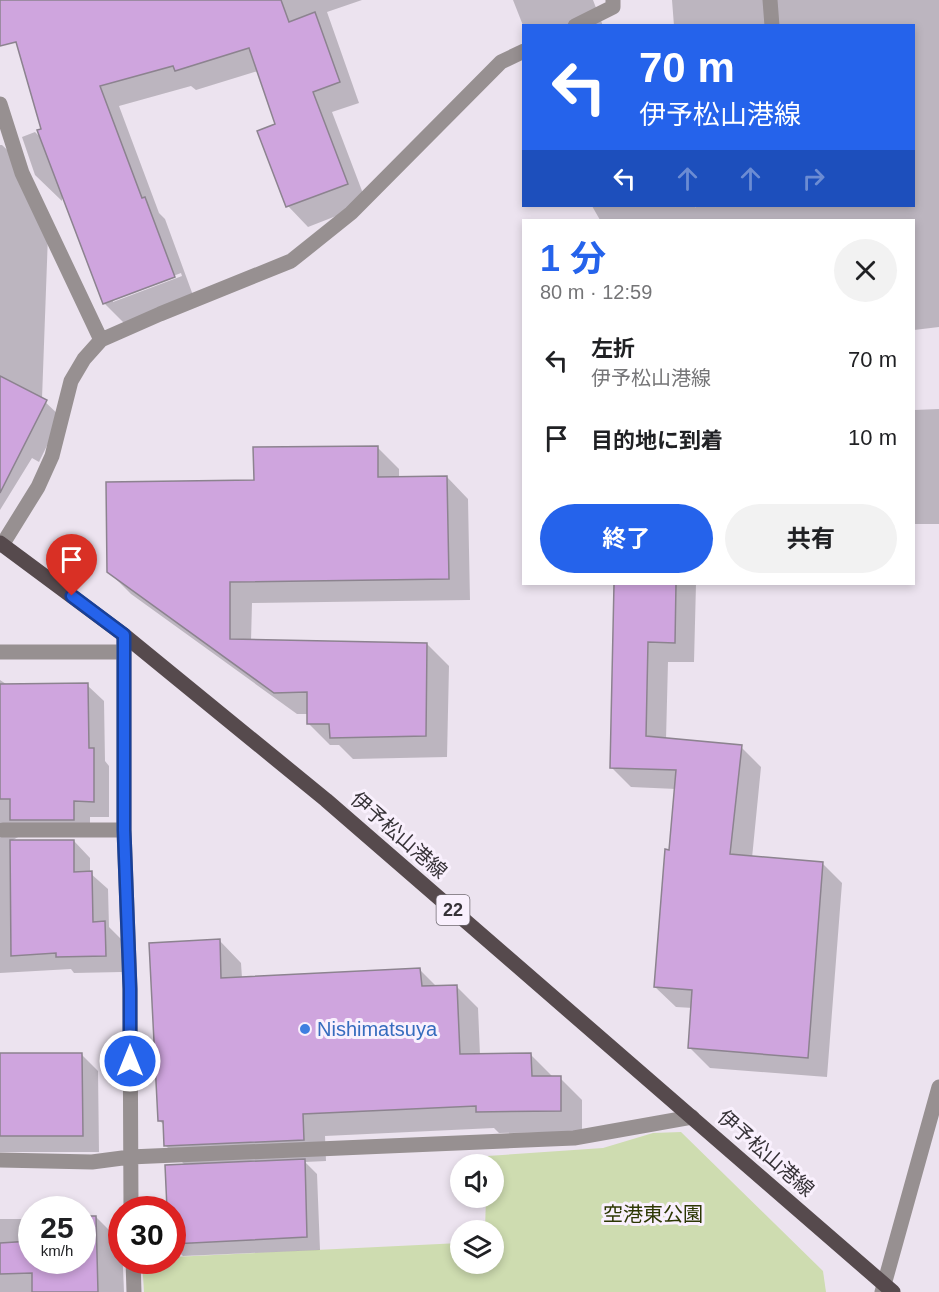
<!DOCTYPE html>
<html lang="ja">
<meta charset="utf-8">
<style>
:root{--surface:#fff;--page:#f2f2f2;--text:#202124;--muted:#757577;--accent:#2563eb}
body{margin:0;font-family:Arial,"Noto Sans JP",sans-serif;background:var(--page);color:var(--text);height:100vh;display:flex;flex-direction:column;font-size:22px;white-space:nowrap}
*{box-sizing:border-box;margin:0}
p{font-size:20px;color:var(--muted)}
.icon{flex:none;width:33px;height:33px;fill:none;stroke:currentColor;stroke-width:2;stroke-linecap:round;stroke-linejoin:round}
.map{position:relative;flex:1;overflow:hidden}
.drawer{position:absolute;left:522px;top:219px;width:393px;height:366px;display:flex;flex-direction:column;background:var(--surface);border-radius:0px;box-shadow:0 3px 9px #0003}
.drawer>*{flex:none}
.top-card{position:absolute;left:522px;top:24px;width:393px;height:183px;border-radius:0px;box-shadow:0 3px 9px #0003;background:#2563eb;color:#fff;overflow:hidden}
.fabs{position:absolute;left:450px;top:1154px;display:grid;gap:12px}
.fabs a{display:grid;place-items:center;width:54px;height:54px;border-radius:50%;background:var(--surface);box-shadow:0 3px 9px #0003;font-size:30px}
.speed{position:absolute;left:18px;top:1196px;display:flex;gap:12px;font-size:30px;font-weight:700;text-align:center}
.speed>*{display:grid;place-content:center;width:78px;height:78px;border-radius:50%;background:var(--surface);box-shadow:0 3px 9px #0003;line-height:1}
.speed small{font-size:15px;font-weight:400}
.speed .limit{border:9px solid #d22;background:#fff;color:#111}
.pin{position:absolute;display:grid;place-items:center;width:51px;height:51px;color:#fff;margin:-62px -26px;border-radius:50% 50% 50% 0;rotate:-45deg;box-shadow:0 0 6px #0007}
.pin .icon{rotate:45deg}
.me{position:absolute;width:66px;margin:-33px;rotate:0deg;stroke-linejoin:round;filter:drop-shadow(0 0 4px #0008)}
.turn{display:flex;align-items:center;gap:21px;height:126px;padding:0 18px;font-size:27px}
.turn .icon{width:78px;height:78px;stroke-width:2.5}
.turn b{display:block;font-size:42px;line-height:51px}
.lanes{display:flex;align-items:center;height:57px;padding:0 18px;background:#0003;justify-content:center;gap:30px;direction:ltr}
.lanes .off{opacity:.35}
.round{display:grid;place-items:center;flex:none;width:63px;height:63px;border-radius:32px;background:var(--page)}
.overview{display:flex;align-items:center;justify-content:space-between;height:102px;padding:0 18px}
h1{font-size:36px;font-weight:700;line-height:45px;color:var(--accent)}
.primary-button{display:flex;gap:12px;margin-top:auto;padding:12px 18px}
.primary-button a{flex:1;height:69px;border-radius:36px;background:var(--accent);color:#fff;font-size:24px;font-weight:700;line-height:69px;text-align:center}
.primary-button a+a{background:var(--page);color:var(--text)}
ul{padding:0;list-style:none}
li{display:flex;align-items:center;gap:18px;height:78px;padding:0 18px}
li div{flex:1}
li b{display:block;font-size:22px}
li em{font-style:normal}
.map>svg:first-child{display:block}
</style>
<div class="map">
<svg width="939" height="1292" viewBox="0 0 939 1292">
<rect width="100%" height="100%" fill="#ece3ef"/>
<path fill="#cedcb0" d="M 681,1132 L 823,1271 L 826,1292 L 144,1292 L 142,1260 L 172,1260 L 173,1257 L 460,1243 L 460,1263 L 494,1263 L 494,1230 L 485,1230 L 486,1197 L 494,1197 L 494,1164 L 486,1164 L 487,1156 L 603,1148 L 653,1133 Z"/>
<path fill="#0003" fill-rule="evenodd" d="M 6,0 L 362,0 L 327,12 L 359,103 L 332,112 L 367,204 L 308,227 L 288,206 L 259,131 L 277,125 L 258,71 L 196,90 L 191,86 L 119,106 L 159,213 L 165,219 L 194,298 L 124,323 L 104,303 L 62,192 L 62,201 L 35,175 L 22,137 L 35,132 L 43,140 L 42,130 ZM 181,273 L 182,276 L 113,302 L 113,299 Z
M 513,0 L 593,0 L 603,26 L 524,26 L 524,28 Z
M 672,0 L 939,0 L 939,327 L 914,330 L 914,220 L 600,220 L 592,206 L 695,206 L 696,208 L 696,206 L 914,206 L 914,26 L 674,26 Z
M 0,145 L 2,145 L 18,160 L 48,235 L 42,399 L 61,417 L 39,462 L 32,458 L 0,510 Z
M 939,409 L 939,524 L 914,524 L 914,410 Z
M 377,447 L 399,469 L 399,478 L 447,477 L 468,499 L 470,600 L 252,603 L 251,641 L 427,644 L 449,666 L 447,757 L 353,759 L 339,745 L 330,745 L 309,724 L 309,714 L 297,714 L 131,594 L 109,572 L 255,482 Z
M 615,584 L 696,584 L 694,662 L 668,662 L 666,740 L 741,747 L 761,767 L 752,858 L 822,863 L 842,883 L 827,1077 L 710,1068 L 690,1048 L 693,1008 L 676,1007 L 655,987 L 676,789 L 631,787 L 611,767 Z
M 0,680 L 9,686 L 87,685 L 104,701 L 105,761 L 109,766 L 109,817 L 90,817 L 90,836 L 20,836 L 11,841 L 74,841 L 90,858 L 90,873 L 108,889 L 109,927 L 121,939 L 122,972 L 74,973 L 71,969 L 0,973 L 0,1055 L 82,1055 L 98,1071 L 99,1152 L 0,1152 Z
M 219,940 L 241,963 L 242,978 L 420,970 L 437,987 L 456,986 L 478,1008 L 480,1055 L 531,1055 L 553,1077 L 560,1078 L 582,1100 L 582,1132 L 499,1133 L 494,1128 L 325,1136 L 326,1161 L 305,1162 L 317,1174 L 320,1250 L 183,1256 L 172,1246 L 172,1209 L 168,1209 L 186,1166 L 165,1145 L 165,1126 L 159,1120 Z
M 96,1217 L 122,1243 L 124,1292 L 0,1292 L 0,1219 L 32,1219 L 32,1260 L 82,1260 Z"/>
<path fill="#cfa5de" stroke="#8c838f" stroke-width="1.5" d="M 0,0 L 281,0 L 289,22 L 315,12 L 340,82 L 313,92 L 348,184 L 286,207 L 257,131 L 275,124 L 249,48 L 175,71 L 173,66 L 100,86 L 142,198 L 145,197 L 175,277 L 103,304 L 37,130 L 41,129 L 16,42 L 0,46 Z
M 0,376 L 47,400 L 0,493 Z
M 378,446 L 378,477 L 447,476 L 449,579 L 230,582 L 230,639 L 427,643 L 426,736 L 330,738 L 329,724 L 307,724 L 307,692 L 274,693 L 107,572 L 106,482 L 254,480 L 253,447 Z
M 614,584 L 676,584 L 675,643 L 648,642 L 646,736 L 742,745 L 730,854 L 823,862 L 808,1058 L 688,1048 L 692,990 L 654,987 L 665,849 L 669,850 L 676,770 L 610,768 Z
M 88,683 L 89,748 L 94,748 L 94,802 L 74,801 L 74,820 L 10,820 L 10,799 L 0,799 L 0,684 Z
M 10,840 L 74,840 L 74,872 L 92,871 L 93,922 L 105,921 L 106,956 L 56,957 L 56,953 L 11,956 Z
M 220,939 L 221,978 L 420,968 L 422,986 L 457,985 L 460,1054 L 531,1053 L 532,1076 L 561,1076 L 561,1111 L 476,1112 L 476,1106 L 303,1114 L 304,1140 L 164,1146 L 163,1121 L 158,1121 L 149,943 Z
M 0,1053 L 82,1053 L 83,1136 L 0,1136 Z
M 305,1159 L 307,1237 L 172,1244 L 172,1209 L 167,1209 L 165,1165 Z
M 82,1216 L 96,1216 L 98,1292 L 32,1292 L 32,1273 L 0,1274 L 0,1243 L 31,1241 L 31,1217 L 32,1217 L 32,1260 L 82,1260 Z"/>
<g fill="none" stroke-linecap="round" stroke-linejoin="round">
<path stroke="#979091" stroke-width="15" d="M 770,0 L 772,26
M 575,26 L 613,7 L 613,0
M 0,104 L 22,173 L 101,340
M 2,545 L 38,487 L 52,456 L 71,381 L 84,359 L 101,340 L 160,314 L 291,261 L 351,213 L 501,62 L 524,51
M 124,635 L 124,830 L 130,989 L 131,1209
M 0,652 L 124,652
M 3,830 L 124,830
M 0,1160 L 92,1162 L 130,1157 L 574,1138 L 692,1117
M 133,1260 L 134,1292
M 882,1292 L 939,1087"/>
<path stroke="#564a4d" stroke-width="15" d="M 0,543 L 124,635 L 326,800 L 893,1292"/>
</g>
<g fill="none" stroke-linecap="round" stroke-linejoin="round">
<g stroke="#184099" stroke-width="15">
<path id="route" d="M 72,596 L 124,635 L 124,830 L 130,989 L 130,1061"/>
</g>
<use href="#route" stroke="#2563eb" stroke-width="10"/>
</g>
<circle fill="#3f7fe0" stroke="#f9f0fd" stroke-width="2" cx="305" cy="1029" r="6"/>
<g text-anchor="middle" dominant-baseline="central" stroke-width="6" stroke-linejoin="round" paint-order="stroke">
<rect fill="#f9f0fd" stroke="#706b72" stroke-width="1.5" x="436.5" y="895" width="33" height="30" rx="4.5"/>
<g font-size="18" font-weight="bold" fill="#363237">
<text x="453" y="910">22</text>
</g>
<g font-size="20" fill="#363237" stroke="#f9f0fd">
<text transform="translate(399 835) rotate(41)">伊予松山港線</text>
<text transform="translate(766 1153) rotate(41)">伊予松山港線</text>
</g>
<g font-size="20" fill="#366cbe" stroke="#f9f0fd" text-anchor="start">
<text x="317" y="1029">Nishimatsuya</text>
</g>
<g font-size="20" fill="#2c3703" stroke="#f9f0fd">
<text x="653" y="1214">空港東公園</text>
</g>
</g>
</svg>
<div class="fabs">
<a><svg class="icon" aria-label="sound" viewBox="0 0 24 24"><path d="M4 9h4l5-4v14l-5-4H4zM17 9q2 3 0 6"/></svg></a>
<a><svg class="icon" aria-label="layers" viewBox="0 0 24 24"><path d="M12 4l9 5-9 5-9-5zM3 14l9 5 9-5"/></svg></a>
</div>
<div class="speed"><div>25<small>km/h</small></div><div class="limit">30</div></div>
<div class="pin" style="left:72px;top:596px;background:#d93025"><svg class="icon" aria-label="arrive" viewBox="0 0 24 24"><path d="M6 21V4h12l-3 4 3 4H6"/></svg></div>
<svg class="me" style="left:130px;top:1061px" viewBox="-20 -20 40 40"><circle r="17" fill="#2563eb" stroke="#fff" stroke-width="3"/><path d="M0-11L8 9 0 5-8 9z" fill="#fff"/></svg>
<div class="top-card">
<div class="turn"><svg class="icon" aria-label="left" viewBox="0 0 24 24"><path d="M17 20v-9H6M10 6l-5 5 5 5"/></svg><div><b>70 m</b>伊予松山港線</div></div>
<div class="lanes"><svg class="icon" aria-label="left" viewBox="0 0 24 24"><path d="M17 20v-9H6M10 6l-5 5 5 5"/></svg><svg class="icon off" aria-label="ahead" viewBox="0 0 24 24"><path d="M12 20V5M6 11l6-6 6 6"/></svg><svg class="icon off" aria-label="ahead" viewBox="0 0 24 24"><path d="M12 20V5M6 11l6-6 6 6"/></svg><svg class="icon off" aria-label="right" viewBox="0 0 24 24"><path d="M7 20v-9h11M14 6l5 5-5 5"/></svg></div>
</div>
<section class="drawer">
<div class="overview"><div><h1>1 分</h1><p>80 m · 12:59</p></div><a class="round"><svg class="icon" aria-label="close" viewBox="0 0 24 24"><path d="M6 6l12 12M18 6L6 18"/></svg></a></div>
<ul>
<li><svg class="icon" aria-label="left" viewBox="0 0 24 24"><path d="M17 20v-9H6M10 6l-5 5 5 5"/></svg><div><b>左折</b><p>伊予松山港線</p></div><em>70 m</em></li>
<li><svg class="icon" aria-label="arrive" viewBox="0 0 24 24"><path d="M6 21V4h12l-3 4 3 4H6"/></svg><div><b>目的地に到着</b></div><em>10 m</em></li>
</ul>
<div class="primary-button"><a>終了</a><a>共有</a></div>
</section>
</div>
